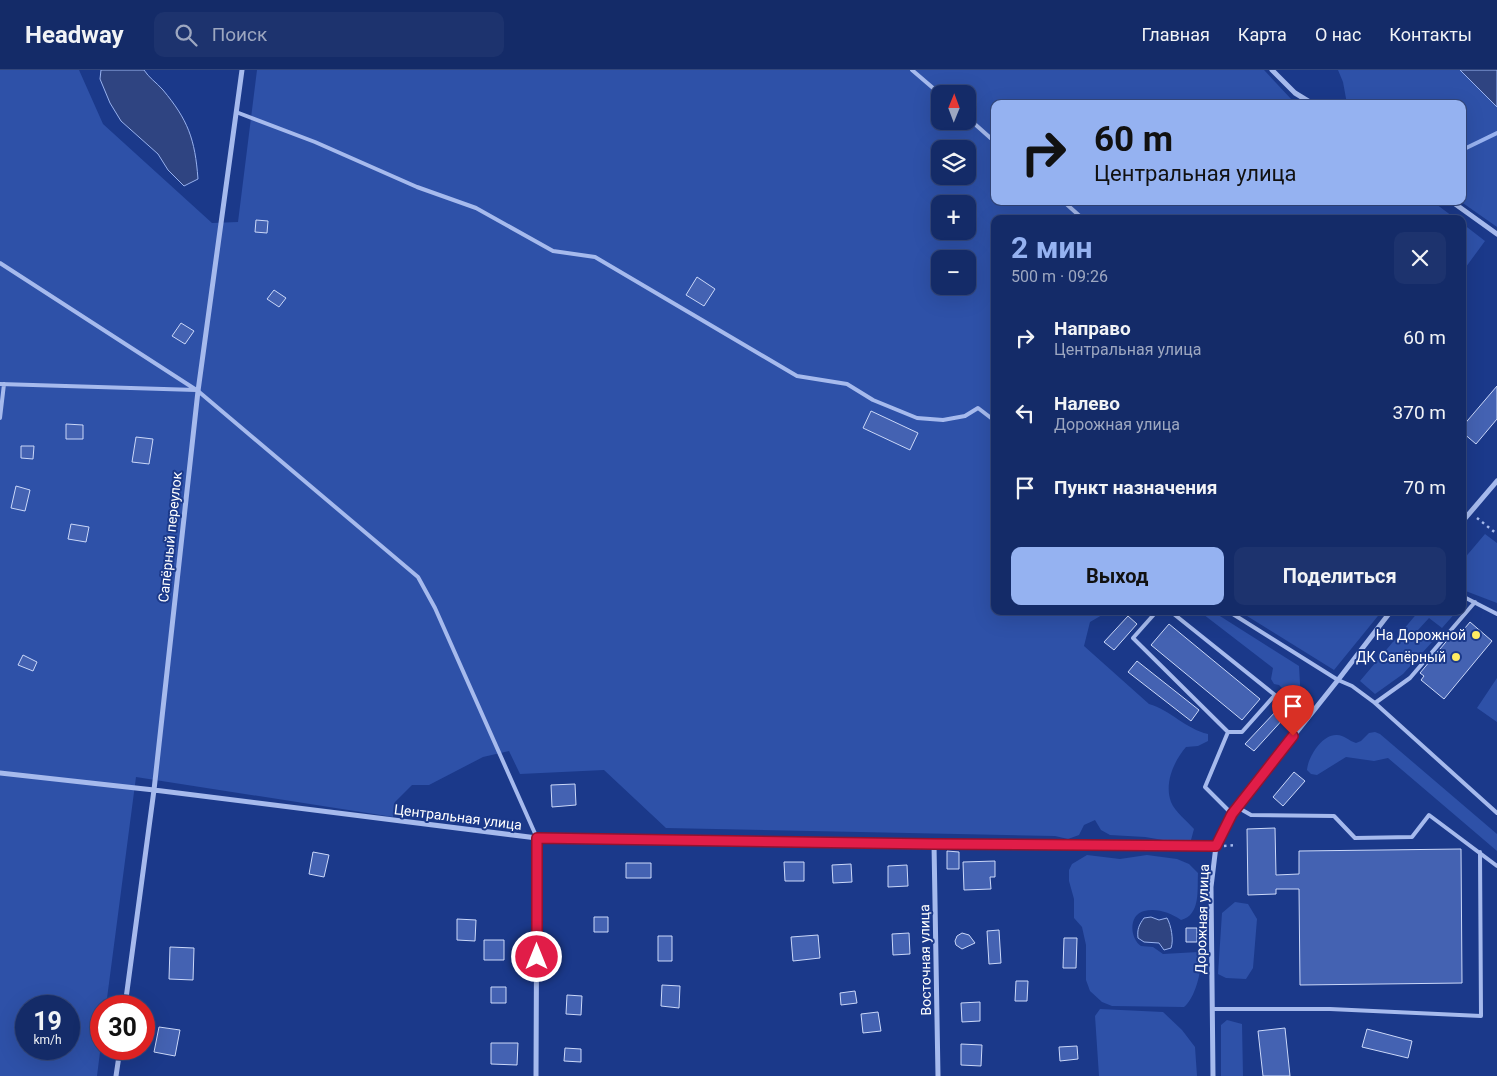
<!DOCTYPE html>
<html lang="ru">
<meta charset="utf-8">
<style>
:root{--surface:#142b68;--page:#1d336e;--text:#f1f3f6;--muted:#9da7c0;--line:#33477c;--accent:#95b2f1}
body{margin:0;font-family:Roboto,sans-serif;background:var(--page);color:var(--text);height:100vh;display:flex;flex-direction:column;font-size:19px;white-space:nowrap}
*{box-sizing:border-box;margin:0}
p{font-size:16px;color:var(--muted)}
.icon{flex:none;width:28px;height:28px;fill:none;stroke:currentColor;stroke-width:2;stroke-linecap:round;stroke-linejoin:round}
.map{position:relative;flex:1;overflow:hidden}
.panel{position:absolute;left:991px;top:145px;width:475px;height:400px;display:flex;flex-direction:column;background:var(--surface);border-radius:10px;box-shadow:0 5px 20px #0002,0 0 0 1px var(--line)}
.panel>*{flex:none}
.hud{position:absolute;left:991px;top:30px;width:475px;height:105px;border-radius:10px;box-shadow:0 5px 20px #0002,0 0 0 1px var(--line);background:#95b2f1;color:#111;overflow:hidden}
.needle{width:32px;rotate:1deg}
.tools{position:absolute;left:931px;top:15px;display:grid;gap:10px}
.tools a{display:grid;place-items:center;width:45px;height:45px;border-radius:10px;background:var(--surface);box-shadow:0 5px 20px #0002,0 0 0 1px var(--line);font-size:25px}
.speed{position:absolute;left:15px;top:925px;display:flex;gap:10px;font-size:25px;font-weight:700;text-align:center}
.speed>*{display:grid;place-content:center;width:65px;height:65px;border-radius:50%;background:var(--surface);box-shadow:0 5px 20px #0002,0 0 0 1px var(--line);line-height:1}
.speed small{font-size:12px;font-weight:400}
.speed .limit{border:8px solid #d22;background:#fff;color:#111}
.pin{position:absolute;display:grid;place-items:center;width:42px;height:42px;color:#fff;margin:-51px -21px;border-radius:50% 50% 50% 0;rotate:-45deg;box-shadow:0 0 5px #0007}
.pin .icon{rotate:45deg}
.me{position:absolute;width:55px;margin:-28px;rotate:0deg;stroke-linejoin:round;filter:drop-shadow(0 0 4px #0008)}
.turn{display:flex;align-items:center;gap:18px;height:105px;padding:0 20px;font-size:22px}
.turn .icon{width:65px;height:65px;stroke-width:2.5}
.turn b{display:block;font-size:35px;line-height:42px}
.round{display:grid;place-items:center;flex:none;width:52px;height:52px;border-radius:10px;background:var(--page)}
.overview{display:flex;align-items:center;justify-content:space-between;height:85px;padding:0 20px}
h1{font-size:30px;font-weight:700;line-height:38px;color:var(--accent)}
.cta{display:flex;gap:10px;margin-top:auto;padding:10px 20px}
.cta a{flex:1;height:58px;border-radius:10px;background:var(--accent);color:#111;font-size:20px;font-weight:700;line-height:58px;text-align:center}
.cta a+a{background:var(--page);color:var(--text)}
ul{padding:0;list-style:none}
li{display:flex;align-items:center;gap:15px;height:75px;padding:0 20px}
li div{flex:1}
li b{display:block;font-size:19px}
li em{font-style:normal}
header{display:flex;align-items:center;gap:30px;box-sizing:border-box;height:70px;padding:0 25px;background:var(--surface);border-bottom:1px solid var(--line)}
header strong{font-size:24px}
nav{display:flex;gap:28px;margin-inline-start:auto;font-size:18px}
.search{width:350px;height:45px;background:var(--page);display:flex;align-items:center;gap:12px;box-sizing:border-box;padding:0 18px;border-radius:10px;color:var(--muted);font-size:19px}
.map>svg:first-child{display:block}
</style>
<header>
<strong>Headway</strong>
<div class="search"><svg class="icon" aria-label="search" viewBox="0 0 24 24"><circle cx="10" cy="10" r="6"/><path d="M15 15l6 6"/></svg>Поиск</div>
<nav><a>Главная</a><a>Карта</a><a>О нас</a><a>Контакты</a></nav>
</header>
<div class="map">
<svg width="1497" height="1006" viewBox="0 0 1497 1006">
<rect width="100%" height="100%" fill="#1b398a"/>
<path fill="#2e51a8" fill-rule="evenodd" d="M 0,0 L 79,0 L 103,54 L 212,153 L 238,152 L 257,0 L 1264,0 L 1292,30 L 1299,34 L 995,34 L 995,131 L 1432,131 L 1456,149 L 995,149 L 995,541 L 1109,541 L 1090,552 L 1084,576 L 1149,634 C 1170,640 1186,659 1208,664 L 1208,671 L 1198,676 L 1186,677 C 1174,691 1164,713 1171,732 C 1175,742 1187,751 1194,759 L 1191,770 L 1169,771 L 1145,767 L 1110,765 L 1101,760 L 1095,750 L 1084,755 L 1079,765 L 1068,769 L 1055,766 L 666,758 L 604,700 L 520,704 L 509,681 L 483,687 L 429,715 L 412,715 L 395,732 L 393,747 L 136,707 L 106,936 L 101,936 L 101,974 L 97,1006 L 0,1006 ZM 940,24 L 968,24 L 968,51 L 940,51 ZM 940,79 L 968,79 L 968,106 L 940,106 ZM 940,134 L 968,134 L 968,161 L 940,161 ZM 940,189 L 968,189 L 968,216 L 940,216 ZM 26,936 L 69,936 L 69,979 L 26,979 Z
M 1338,0 L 1460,0 L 1497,37 L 1497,157 L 1460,131 L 1462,131 L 1462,34 L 1347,34 L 1343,12 Z
M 1463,154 L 1485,171 L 1463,201 L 1462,201 Z
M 1485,464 L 1497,473 L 1497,533 L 1463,520 L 1463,490 Z
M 1199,541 L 1212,541 L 1299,596 L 1301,631 L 1296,634 C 1287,633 1283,628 1283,619 L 1279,615 L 1274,614 L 1271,609 L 1273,598 Z
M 1239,541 L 1382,541 L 1334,600 Z
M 1419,541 L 1457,541 L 1442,558 L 1429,548 L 1418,560 L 1433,571 L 1403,604 L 1375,624 L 1360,611 Z
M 1497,608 L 1497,652 L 1477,638 Z
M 1375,662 L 1380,664 L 1497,764 L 1497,781 L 1388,688 L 1374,691 L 1346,687 L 1317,705 L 1311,704 L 1307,700 C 1308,687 1322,664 1337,665 C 1344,665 1349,671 1356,673 L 1361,671 L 1369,663 Z
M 1087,785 L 1120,789 L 1147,785 L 1177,789 L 1189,794 L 1198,803 C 1197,819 1201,845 1181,850 C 1170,843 1158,838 1144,841 C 1128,845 1130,869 1141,876 L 1153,877 L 1163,884 L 1198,882 C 1205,895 1195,929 1184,937 L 1112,936 L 1102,932 L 1090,921 L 1086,910 L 1086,875 L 1082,857 L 1074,848 L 1074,829 L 1069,811 L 1069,800 L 1072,794 Z
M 1235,832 L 1248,834 L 1257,849 L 1253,898 L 1246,909 L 1226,908 L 1218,904 L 1222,843 Z
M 1100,939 L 1163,942 L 1182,960 L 1195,977 L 1197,1006 L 1099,1006 L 1095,946 Z
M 1227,950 L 1242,954 L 1243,1006 L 1221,1006 L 1221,955 Z"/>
<path fill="#2f4481" stroke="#98b2ef" d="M 101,0 L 144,0 C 149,8 156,12 163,20 C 188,50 195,69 198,109 L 184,116 L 168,100 L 158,84 L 121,51 L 110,33 L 100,9 Z
M 1460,0 L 1497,0 L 1497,37 Z
M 1151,847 L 1159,850 L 1167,848 C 1171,855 1174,870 1171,878 L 1164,880 L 1159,873 L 1144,872 L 1138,868 C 1137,859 1139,855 1144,848 Z"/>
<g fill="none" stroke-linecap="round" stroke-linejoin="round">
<path stroke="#98b2ef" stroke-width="4" d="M 1462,80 L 1497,63"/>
</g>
<path fill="#4462b2" stroke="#cbd8f9" d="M 256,150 L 268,151 L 267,163 L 255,162 Z
M 697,207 L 715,219 L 704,236 L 686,225 Z
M 274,220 L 286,228 L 279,237 L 267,229 Z
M 181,253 L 194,261 L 185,274 L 172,266 Z
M 1497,316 L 1497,349 L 1476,374 L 1462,362 L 1462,357 Z
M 871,341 L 918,363 L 910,380 L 863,358 Z
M 66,354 L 83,355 L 83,369 L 66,369 Z
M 136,367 L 153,369 L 149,394 L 132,392 Z
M 21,376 L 34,376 L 33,389 L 21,388 Z
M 16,416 L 30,420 L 25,441 L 11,438 Z
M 71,454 L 89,457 L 86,472 L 68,469 Z
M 1128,546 L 1137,554 L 1114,580 L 1104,572 Z
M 1470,552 L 1492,571 L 1444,629 L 1421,610 L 1424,606 L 1420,603 L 1450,567 L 1455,570 Z
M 1169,554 L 1260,629 L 1242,650 L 1151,575 Z
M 23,585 L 37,592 L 33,601 L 18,595 Z
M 1137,591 L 1199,640 L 1191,651 L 1128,602 Z
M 1277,640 L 1285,647 L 1254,681 L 1245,674 Z
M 1294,702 L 1305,711 L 1283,736 L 1273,727 Z
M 575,714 L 576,735 L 552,737 L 551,715 Z
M 1275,758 L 1276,805 L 1299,804 L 1299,781 L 1461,779 L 1462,913 L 1300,915 L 1299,819 L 1276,819 L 1276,824 L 1248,825 L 1247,759 Z
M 947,781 L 959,782 L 959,799 L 947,799 Z
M 313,782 L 329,785 L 324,807 L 309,804 Z
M 995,791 L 995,807 L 990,807 L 991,819 L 964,820 L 963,792 Z
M 784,792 L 804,792 L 804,811 L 785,811 Z
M 626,793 L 651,793 L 651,808 L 626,808 Z
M 851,794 L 852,812 L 833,813 L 832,795 Z
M 907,795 L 908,816 L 888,817 L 888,796 Z
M 594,847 L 608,847 L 608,862 L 594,862 Z
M 457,849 L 476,850 L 475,871 L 457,870 Z
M 1186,858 L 1197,858 L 1197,872 L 1186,872 Z
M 999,860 L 1001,893 L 989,894 L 987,861 Z
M 909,863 L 910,884 L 893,885 L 892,864 Z
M 962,863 L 969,865 L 975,873 L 962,879 L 956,875 L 955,871 L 957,866 Z
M 818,865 L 820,888 L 793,891 L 791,867 Z
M 658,866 L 672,866 L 672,891 L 658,891 Z
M 1064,868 L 1077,868 L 1076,898 L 1063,898 Z
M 484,870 L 504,870 L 504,890 L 484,890 Z
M 170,877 L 194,878 L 193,910 L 169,909 Z
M 1016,911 L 1028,911 L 1027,931 L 1015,931 Z
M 662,915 L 680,916 L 679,938 L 661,936 Z
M 491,917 L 506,917 L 506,933 L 491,933 Z
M 855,921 L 857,933 L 841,935 L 840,923 Z
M 567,925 L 582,926 L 581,945 L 566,944 Z
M 980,932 L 980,951 L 962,952 L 961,933 Z
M 878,942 L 881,961 L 863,963 L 861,944 Z
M 159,957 L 180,960 L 175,986 L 154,982 Z
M 1285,958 L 1290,1006 L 1263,1006 L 1258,961 Z
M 1367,959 L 1412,971 L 1408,988 L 1362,977 Z
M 491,973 L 518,973 L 517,995 L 491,994 Z
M 961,974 L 982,975 L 981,996 L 961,995 Z
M 1077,976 L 1078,989 L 1060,991 L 1059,977 Z
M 565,978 L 581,979 L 581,992 L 564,991 Z"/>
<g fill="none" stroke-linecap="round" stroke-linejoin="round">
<path stroke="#a6baed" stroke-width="2.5" stroke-dasharray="2.5 4" stroke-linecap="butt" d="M 1477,448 L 1497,464
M 1224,776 L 1237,775"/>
<path stroke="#a6baed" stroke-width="4" d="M 912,0 L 940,24
M 236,42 L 315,72 L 417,117 L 476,138 L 553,181 L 595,187 L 797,306 L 847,314 L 873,330 L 917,348 L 943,350 L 965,346 L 978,338 L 995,351
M 968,48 L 995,72
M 1063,131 L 1083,149
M 0,193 L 198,321 L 418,507 L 435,538 L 537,768
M 0,314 L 196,320
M 0,348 L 4,314
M 1462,526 L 1497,544
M 1157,541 L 1133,568 L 1228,662 L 1242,662 L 1275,625 L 1170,541
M 1228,541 L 1338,610 L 1352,616 L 1375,633 L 1497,743
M 1375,633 L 1410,608 L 1475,532
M 1228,662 L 1205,717 L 1232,744
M 1237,737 L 1251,745 L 1334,746 L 1355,768 L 1412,767 L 1429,745 L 1497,796
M 1212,939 L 1330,939 L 1481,946 L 1480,782"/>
<path stroke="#a6baed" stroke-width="5" d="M 1272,0 L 1295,23 L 1313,34
M 1451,131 L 1497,164
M 1462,452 L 1497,411
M 0,703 L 154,720 L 537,768 L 934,774 L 1216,776
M 934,774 L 938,1006
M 125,936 L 154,720 L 198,321 L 242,0
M 116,1006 L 120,979
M 536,1006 L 537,768
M 1213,1006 L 1211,817 L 1216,776 L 1232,744 L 1237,737 L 1338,610 L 1391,541"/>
</g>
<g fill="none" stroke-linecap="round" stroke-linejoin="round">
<g stroke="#92132f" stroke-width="12">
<path id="route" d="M 537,887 L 537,768 L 934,774 L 1216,776 L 1232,744 L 1293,666"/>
</g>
<use href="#route" stroke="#e11d48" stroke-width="9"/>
</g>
<g fill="#feeb62" stroke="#1b398a" stroke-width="2">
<circle cx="1476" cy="565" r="5"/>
<circle cx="1456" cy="587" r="5"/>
</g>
<g text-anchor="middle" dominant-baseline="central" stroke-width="4" stroke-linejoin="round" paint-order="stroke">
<g font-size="14" fill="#fff" stroke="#1b398a">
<text transform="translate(170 467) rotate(-84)">Сапёрный переулок</text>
<text transform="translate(458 747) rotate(7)">Центральная улица</text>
<text transform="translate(1202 849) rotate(-88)">Дорожная улица</text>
<text transform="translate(925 890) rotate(-91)">Восточная улица</text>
</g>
<g font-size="14" fill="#fff" stroke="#1b398a" text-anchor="end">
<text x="1466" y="565">На Дорожной</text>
<text x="1446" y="587">ДК Сапёрный</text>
</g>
</g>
</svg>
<div class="tools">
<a><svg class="needle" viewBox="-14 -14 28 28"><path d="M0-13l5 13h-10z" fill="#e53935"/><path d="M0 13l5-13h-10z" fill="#9da7c0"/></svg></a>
<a><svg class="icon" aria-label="layers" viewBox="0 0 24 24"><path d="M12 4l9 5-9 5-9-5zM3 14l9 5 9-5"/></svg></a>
<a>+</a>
<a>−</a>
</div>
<div class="speed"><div>19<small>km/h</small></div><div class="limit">30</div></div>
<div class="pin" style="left:1293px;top:666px;background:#d93025"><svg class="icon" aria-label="arrive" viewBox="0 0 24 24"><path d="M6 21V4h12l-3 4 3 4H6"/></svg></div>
<svg class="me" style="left:537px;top:887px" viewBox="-20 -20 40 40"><circle r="17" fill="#e11d48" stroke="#fff" stroke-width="3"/><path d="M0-11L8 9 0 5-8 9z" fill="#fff"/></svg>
<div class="hud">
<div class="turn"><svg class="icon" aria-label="right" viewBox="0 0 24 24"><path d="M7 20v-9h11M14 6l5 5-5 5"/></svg><div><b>60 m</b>Центральная улица</div></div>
</div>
<section class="panel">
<div class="overview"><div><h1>2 мин</h1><p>500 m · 09:26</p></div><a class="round"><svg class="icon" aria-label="close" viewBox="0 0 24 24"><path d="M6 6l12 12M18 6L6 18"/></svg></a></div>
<ul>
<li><svg class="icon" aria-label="right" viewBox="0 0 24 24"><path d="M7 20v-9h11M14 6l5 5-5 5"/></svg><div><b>Направо</b><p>Центральная улица</p></div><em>60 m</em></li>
<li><svg class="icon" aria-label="left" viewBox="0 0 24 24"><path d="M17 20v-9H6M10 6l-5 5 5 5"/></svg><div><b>Налево</b><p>Дорожная улица</p></div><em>370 m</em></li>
<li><svg class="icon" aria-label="arrive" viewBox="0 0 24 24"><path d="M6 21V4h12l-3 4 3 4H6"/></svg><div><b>Пункт назначения</b></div><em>70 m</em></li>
</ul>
<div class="cta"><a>Выход</a><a>Поделиться</a></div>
</section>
</div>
